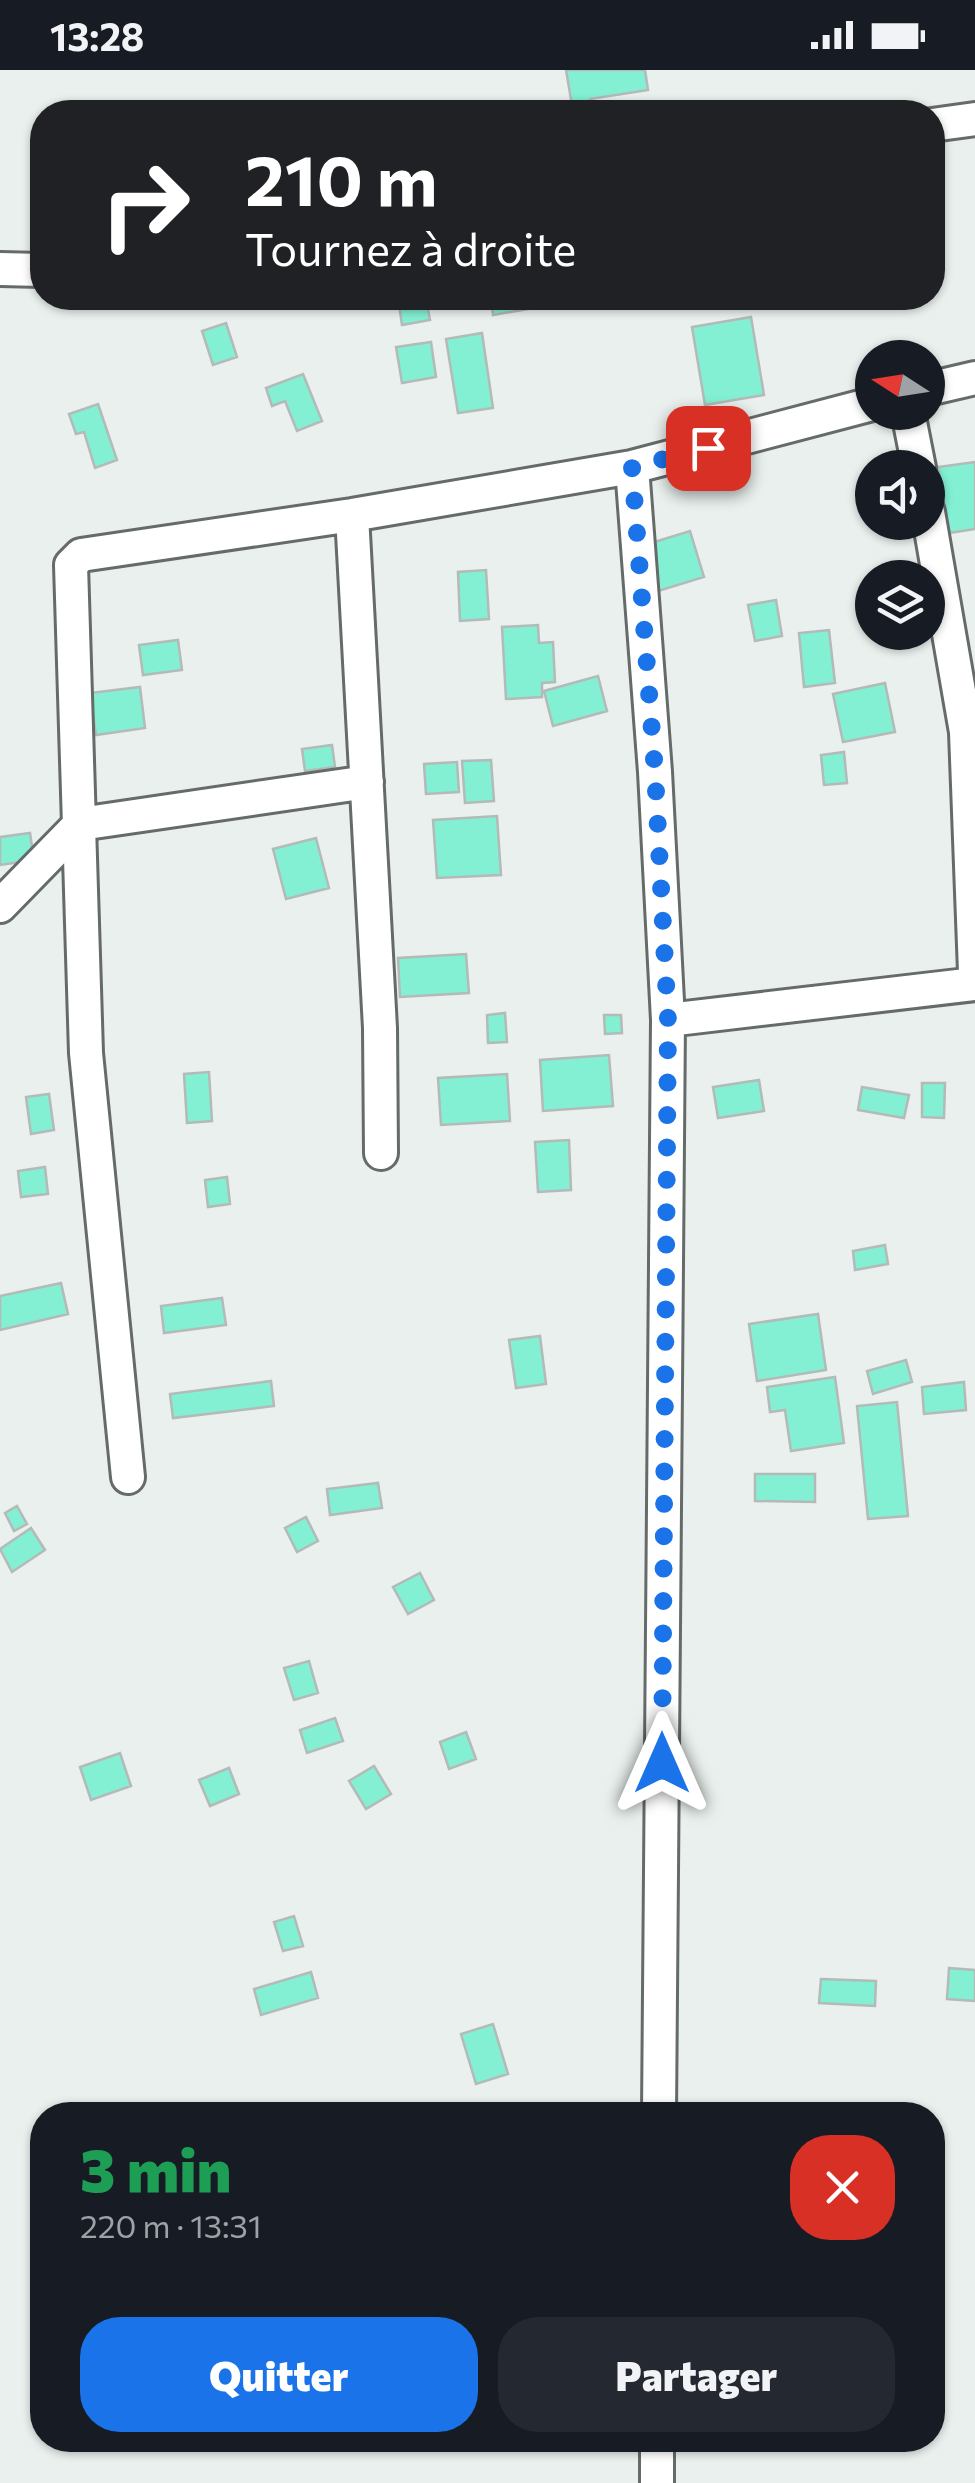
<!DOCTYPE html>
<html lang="fr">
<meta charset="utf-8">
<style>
:root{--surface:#171b24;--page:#242831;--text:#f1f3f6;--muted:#9ea1a6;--accent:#1a73e8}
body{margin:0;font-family:Commissioner,sans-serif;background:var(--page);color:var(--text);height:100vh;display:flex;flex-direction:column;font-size:38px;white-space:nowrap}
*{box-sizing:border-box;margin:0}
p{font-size:32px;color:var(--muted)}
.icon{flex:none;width:55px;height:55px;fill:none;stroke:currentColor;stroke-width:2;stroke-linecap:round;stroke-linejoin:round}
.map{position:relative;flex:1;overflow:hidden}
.panel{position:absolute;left:30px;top:2032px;width:915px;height:350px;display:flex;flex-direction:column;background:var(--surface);border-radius:40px;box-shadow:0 2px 8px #0004}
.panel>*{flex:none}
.guide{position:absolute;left:30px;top:30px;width:915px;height:210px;border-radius:40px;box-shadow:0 2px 8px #0004;background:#202124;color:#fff;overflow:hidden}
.needle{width:65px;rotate:282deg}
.tools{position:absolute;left:855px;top:270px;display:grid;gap:20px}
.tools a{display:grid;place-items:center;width:90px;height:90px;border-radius:50%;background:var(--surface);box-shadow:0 2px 8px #0004;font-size:50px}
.pin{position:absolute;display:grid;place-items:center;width:85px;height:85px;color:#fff;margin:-42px;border-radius:20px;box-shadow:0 5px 15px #0006}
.me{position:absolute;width:110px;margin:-55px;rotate:0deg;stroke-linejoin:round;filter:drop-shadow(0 0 8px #0008)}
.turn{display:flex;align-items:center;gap:35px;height:210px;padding:0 50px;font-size:45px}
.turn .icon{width:130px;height:130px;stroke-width:2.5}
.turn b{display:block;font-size:70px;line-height:85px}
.round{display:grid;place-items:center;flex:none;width:105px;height:105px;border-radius:40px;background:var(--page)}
.overview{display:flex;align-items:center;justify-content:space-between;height:170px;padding:0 50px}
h1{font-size:60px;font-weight:800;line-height:75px;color:#1e9e55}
.primary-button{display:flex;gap:20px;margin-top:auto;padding:20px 50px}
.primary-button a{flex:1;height:115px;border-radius:40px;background:var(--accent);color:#fff;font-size:40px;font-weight:800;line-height:115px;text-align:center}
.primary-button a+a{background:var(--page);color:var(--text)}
.status{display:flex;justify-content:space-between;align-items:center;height:70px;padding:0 50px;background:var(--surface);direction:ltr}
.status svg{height:28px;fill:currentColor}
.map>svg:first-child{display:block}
</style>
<div class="status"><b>13:28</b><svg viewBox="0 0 49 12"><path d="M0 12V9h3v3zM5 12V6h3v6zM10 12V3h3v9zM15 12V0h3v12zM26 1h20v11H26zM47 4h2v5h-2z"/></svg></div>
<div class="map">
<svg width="975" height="2413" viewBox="0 0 975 2413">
<rect width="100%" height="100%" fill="#e9f0ed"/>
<path fill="#83f0d4" stroke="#b3bab8" stroke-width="2.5" d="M 566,0 L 645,0 L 648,20 L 590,29 L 592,38 L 573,41 Z
M 398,228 L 426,228 L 430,250 L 402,255 Z
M 491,228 L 550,228 L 551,235 L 493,245 Z
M 751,247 L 764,325 L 705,335 L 692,257 Z
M 226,253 L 237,287 L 213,295 L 202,261 Z
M 482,263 L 493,338 L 458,343 L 446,269 Z
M 431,272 L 436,307 L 402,313 L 396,277 Z
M 303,304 L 322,351 L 297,361 L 285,331 L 272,336 L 266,318 Z
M 98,334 L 117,390 L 95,398 L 84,362 L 76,364 L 69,344 Z
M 975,392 L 975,459 L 949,463 L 938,397 Z
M 690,461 L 704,507 L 655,522 L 641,476 Z
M 486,500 L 489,549 L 460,551 L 458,502 Z
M 776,530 L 782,566 L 755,571 L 748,535 Z
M 538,555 L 539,573 L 553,572 L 555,612 L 542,613 L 542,627 L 506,629 L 502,557 Z
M 829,560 L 835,613 L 804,617 L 799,563 Z
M 178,570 L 182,600 L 143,605 L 139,575 Z
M 598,606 L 607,641 L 553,656 L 544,621 Z
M 885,613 L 895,662 L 843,672 L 833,624 Z
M 140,617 L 145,658 L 96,665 L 90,623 Z
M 332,675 L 335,697 L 305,701 L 302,679 Z
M 844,682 L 847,713 L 824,715 L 821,685 Z
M 491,690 L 494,731 L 465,733 L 462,691 Z
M 457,692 L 459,722 L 426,724 L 424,694 Z
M 497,746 L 501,805 L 437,808 L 433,750 Z
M 30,763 L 34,790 L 0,795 L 0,767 Z
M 316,768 L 329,818 L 286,829 L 273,779 Z
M 466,884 L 469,923 L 400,927 L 398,888 Z
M 505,943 L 507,972 L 488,973 L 487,945 Z
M 604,945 L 621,945 L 622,963 L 605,964 Z
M 609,985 L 613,1036 L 543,1041 L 540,990 Z
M 209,1002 L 212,1051 L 187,1053 L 184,1004 Z
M 507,1004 L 510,1051 L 441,1055 L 438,1008 Z
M 759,1010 L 764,1041 L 718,1048 L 713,1017 Z
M 922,1013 L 945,1013 L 944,1048 L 922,1047 Z
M 862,1017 L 909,1025 L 904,1048 L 858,1040 Z
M 49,1024 L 54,1060 L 31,1064 L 26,1027 Z
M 569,1070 L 571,1120 L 538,1122 L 535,1072 Z
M 45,1097 L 48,1124 L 21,1127 L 18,1101 Z
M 227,1107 L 230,1134 L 208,1137 L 205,1110 Z
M 885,1175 L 888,1194 L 855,1200 L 853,1181 Z
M 61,1213 L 68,1244 L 0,1260 L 0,1226 Z
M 222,1228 L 226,1255 L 164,1263 L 161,1236 Z
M 818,1244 L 826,1300 L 757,1311 L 749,1254 Z
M 540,1266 L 546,1314 L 516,1318 L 509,1270 Z
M 906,1290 L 912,1312 L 873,1324 L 867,1301 Z
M 835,1307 L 844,1373 L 791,1381 L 785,1340 L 770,1342 L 767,1317 Z
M 271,1311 L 274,1336 L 173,1348 L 170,1324 Z
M 964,1312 L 966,1340 L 924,1344 L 922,1317 Z
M 897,1332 L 908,1446 L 868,1449 L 857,1336 Z
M 755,1404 L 815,1404 L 815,1432 L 755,1431 Z
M 378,1413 L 382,1438 L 330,1445 L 327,1419 Z
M 17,1436 L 27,1454 L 14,1461 L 5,1443 Z
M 306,1447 L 318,1471 L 297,1482 L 285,1458 Z
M 31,1458 L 45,1480 L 12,1502 L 0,1479 Z
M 420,1503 L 434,1530 L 408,1544 L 393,1517 Z
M 309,1591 L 318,1623 L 294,1630 L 284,1598 Z
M 335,1648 L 343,1671 L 307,1683 L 300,1660 Z
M 466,1662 L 476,1689 L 449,1699 L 440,1672 Z
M 120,1683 L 131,1716 L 91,1730 L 80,1697 Z
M 374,1696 L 391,1724 L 366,1739 L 349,1711 Z
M 229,1698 L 239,1724 L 210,1736 L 199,1710 Z
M 294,1846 L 303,1876 L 283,1881 L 274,1852 Z
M 949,1898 L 975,1900 L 975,1931 L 947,1929 Z
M 311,1902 L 318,1928 L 261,1945 L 254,1919 Z
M 821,1909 L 876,1911 L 875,1936 L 819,1933 Z
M 493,1954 L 508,2004 L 476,2014 L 461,1964 Z"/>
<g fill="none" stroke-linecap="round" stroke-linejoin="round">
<g stroke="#656b69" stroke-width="38">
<path id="street" d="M 932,55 L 975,49
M 0,199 L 42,200
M 928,319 L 975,308
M 908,342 L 919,398
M 632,397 L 655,702 L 668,950 L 659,2045
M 928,442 L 966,662 L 975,661
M 352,445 L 380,958 L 381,1083
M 966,662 L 975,902
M 0,836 L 80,754 L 367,712
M 668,950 L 975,914
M 128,1407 L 86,983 L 71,495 L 81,485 L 352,445 L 632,397 L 872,334
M 657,2413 L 657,2370"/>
</g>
<use href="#street" stroke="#fff" stroke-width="32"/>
</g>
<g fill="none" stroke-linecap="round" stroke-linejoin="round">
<path stroke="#1a73e8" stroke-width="18" stroke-dasharray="0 32.4" d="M 662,1693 L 668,950 L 655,702 L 632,397 L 708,378"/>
</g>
</svg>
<div class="tools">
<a><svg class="needle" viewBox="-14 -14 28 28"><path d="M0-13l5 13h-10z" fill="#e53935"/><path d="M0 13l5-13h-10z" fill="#9ea1a6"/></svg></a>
<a><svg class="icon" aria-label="sound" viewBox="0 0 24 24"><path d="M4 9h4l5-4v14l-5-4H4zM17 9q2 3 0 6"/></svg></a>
<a><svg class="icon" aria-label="layers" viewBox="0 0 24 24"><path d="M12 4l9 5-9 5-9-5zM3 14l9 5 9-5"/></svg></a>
</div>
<div class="pin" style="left:708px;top:378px;background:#d93025"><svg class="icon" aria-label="arrive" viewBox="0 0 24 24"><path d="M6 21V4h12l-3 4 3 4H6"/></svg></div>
<svg class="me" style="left:662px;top:1693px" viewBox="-20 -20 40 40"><path d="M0-17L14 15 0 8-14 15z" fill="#1a73e8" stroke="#fff" stroke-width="4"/></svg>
<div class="guide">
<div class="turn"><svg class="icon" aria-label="right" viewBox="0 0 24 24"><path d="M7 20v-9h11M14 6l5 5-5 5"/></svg><div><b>210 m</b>Tournez à droite</div></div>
</div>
<section class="panel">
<div class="overview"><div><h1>3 min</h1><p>220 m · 13:31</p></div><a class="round" style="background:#d93025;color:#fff"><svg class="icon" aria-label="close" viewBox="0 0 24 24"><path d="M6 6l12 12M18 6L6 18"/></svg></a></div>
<div class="primary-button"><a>Quitter</a><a>Partager</a></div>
</section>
</div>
